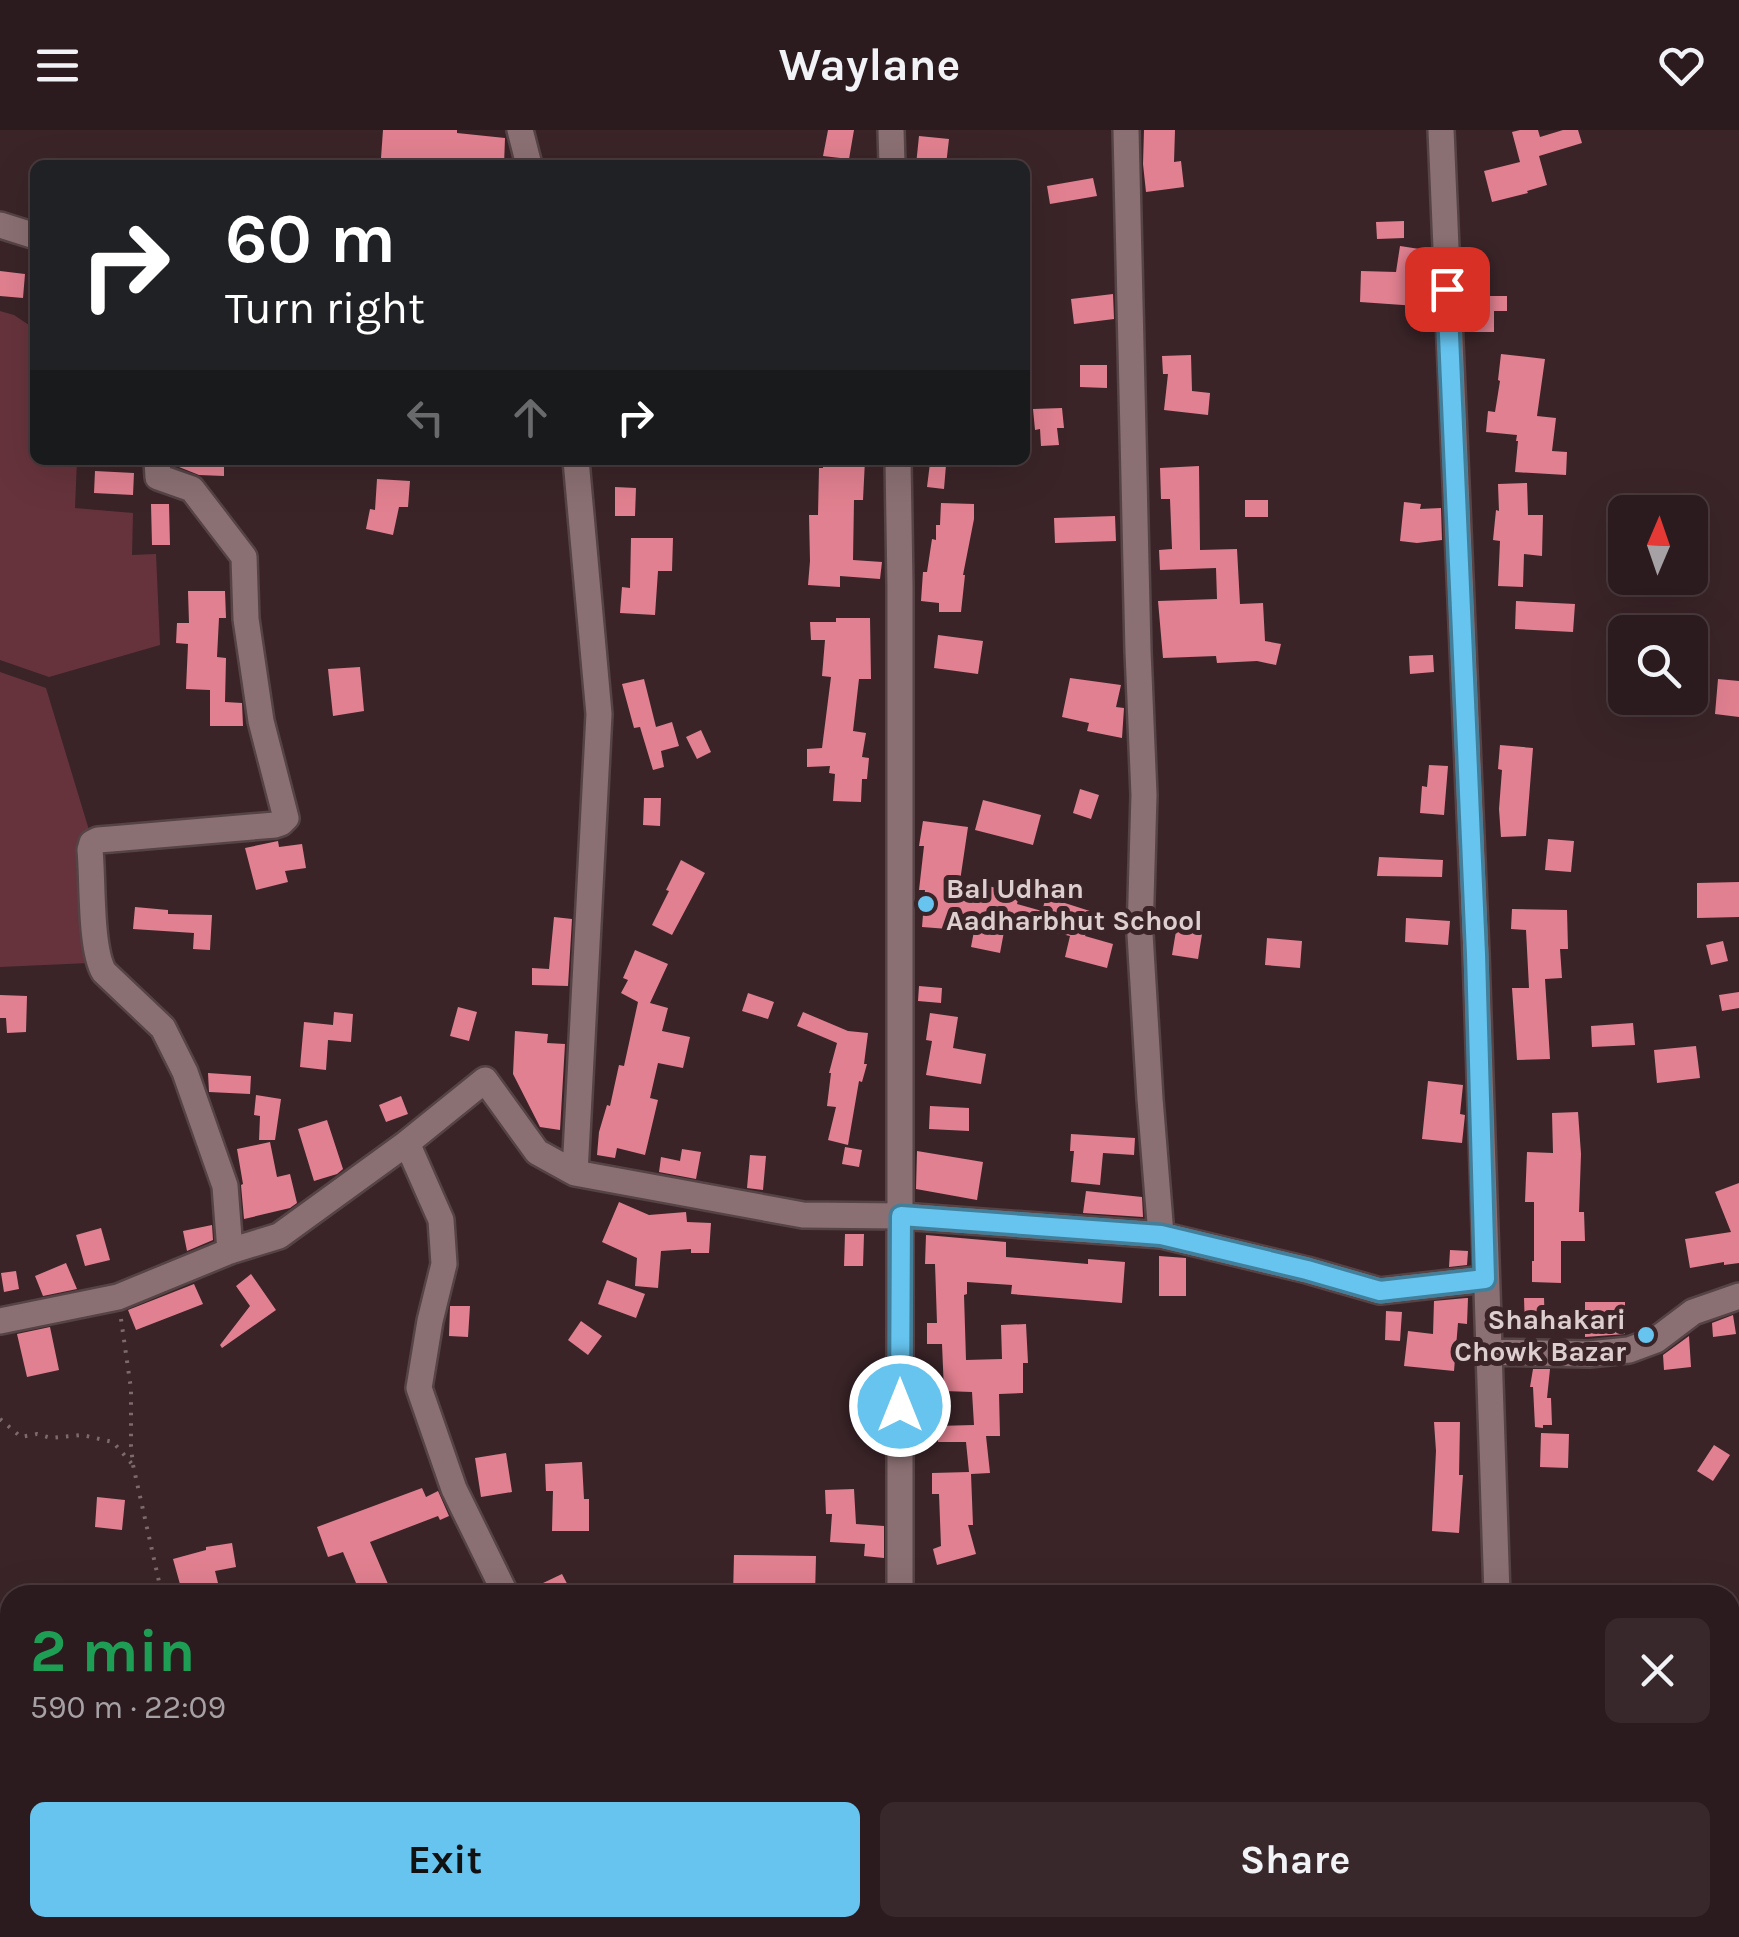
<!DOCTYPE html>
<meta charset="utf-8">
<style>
:root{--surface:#2c1b1e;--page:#38282b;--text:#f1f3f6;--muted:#a6a1a4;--line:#48393c;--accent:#66c4ef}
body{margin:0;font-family:Karla,sans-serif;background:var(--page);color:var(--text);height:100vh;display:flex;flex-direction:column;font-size:38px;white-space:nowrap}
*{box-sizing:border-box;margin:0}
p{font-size:32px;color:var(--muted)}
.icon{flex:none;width:55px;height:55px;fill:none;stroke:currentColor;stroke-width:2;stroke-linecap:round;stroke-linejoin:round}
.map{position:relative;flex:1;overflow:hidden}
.side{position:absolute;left:0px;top:1455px;width:1740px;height:352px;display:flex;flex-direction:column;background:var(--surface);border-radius:30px 30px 0 0;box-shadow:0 10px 40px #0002,0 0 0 2px var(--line)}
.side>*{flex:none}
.hud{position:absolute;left:30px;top:30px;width:1000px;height:305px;border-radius:15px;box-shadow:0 10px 40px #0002,0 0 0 2px var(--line);background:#202124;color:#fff;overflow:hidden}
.needle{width:65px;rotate:2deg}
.controls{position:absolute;left:1608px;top:365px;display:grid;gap:20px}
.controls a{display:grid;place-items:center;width:100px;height:100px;border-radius:15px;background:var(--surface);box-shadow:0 10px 40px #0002,0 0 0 2px var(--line);font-size:50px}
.pin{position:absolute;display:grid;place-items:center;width:85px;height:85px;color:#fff;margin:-42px;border-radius:20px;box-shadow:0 5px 15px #0006}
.me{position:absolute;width:110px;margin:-55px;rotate:0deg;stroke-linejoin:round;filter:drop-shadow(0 0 8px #0008)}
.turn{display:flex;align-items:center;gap:35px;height:210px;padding:0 30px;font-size:45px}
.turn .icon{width:130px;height:130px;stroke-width:2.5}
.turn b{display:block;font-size:70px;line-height:85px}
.lanes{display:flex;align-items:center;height:95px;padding:0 30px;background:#0003;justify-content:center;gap:50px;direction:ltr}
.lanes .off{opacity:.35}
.round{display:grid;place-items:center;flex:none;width:105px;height:105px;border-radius:15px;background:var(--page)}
.overview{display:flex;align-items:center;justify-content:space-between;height:170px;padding:0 30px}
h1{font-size:60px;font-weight:700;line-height:75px;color:#1e9e55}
.cta{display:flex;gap:20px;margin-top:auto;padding:20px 30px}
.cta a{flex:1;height:115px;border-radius:15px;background:var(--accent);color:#111;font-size:40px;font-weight:700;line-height:115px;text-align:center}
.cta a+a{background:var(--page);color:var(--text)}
header{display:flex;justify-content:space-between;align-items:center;height:130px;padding:0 30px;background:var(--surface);font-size:45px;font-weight:700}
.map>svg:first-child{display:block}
</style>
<header><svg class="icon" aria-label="menu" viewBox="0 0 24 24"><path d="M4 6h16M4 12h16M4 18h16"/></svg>Waylane<svg class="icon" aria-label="heart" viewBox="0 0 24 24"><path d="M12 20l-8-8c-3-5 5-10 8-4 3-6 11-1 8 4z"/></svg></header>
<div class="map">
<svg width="1739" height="1807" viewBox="0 0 1739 1807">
<rect width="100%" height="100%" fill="#3a2428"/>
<path fill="#66333c" d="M 0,181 L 14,185 L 35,199 L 35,330 L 77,330 L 75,378 L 133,383 L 132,425 L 156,424 L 160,515 L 49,547 L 0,530 Z
M 0,542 L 46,558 L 89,700 L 82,720 L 89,833 L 0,837 Z"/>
<path fill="#e18090" d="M 383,0 L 457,0 L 457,3 L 505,8 L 504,35 L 452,33 L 451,35 L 419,35 L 420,31 L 381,28 Z
M 828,0 L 854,0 L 849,29 L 823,26 Z
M 1144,0 L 1175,0 L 1174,32 L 1181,31 L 1184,57 L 1146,62 L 1143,34 Z
M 1520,0 L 1538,0 L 1540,7 L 1563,0 L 1578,0 L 1582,13 L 1539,26 L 1547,55 L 1527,61 L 1528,63 L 1492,72 L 1484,41 L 1520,32 L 1512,2 Z
M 919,6 L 949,9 L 946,35 L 916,35 Z
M 1093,48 L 1097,66 L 1050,74 L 1047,56 Z
M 1404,91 L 1404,108 L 1377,109 L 1376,92 Z
M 1400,116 L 1426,120 L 1423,146 L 1419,145 L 1417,176 L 1360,172 L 1361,141 L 1396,142 Z
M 0,141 L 25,144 L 23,168 L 0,166 Z
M 1113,164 L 1114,189 L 1074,194 L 1071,169 Z
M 1479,166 L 1507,166 L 1507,181 L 1494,181 L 1494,202 L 1470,202 L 1470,184 L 1478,184 Z
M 1501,224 L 1545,229 L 1537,286 L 1556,288 L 1552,321 L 1567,322 L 1566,345 L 1515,342 L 1518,311 L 1516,311 L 1517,305 L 1486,302 L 1488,281 L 1495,282 L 1500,251 L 1498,250 Z
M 1191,225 L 1192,261 L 1210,263 L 1208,285 L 1164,280 L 1168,244 L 1163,244 L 1162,226 Z
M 1080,235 L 1107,235 L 1107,258 L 1080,257 Z
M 1062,278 L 1064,298 L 1057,298 L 1059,315 L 1041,316 L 1040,299 L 1035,300 L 1033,279 Z
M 173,330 L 224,330 L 224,346 L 199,345 L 174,335 Z
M 823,330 L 865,330 L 863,370 L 854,370 L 853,430 L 882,432 L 880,449 L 840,446 L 840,457 L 808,455 L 810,431 L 809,385 L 818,385 L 819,338 L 823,338 Z
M 930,333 L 946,335 L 944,359 L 927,357 Z
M 1199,336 L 1200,420 L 1237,419 L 1240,474 L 1263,473 L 1265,511 L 1281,514 L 1276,535 L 1257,531 L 1217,533 L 1216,526 L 1163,528 L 1158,471 L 1217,469 L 1216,438 L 1160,440 L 1159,420 L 1172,419 L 1170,369 L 1161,369 L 1160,338 Z
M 95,341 L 134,343 L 133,365 L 94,363 Z
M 377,349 L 410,351 L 408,377 L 399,377 L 393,405 L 366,399 L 370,379 L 375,380 Z
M 1527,353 L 1528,385 L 1543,385 L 1542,426 L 1524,424 L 1523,457 L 1498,456 L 1500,411 L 1493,410 L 1496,380 L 1499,381 L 1498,354 Z
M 615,357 L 636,358 L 635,386 L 615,386 Z
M 1245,370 L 1268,370 L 1268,387 L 1245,387 Z
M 1404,372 L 1421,374 L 1420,379 L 1441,378 L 1442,410 L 1417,413 L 1400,411 Z
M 941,373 L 974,374 L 974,389 L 963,445 L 965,445 L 961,482 L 939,482 L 939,473 L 921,471 L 923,442 L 927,442 L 932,409 L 936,410 L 936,395 L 940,395 Z
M 151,374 L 169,374 L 170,415 L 152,415 Z
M 1115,386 L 1116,411 L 1055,413 L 1054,388 Z
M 631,408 L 673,408 L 672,441 L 658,441 L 655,485 L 620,483 L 622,457 L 630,458 Z
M 188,461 L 225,461 L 226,488 L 219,488 L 217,527 L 226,528 L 225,572 L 242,573 L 243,596 L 210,596 L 210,560 L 186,559 L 188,514 L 176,513 L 177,493 L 189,493 Z
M 1516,471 L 1575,474 L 1573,502 L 1515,499 Z
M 836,488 L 870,488 L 871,549 L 859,549 L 853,601 L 866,603 L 862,627 L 869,628 L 867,649 L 862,649 L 861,672 L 833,671 L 835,644 L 829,643 L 830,636 L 807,637 L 807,619 L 822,618 L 831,547 L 822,546 L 825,510 L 811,510 L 810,492 L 836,492 Z
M 938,505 L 983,511 L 978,544 L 934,538 Z
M 1433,525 L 1434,542 L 1410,544 L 1409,526 Z
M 360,537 L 364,581 L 333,586 L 328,539 Z
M 1070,548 L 1121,555 L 1116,577 L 1124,578 L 1122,608 L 1087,601 L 1089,593 L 1062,587 Z
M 644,549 L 656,597 L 672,592 L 679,616 L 661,621 L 664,637 L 653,640 L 640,597 L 634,598 L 622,554 Z
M 1718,549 L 1739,551 L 1739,587 L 1715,584 Z
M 701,600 L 711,622 L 697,629 L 686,607 Z
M 1500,615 L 1533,618 L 1526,706 L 1501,707 L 1499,679 L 1502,640 L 1498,639 Z
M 1429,635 L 1448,636 L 1444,685 L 1420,683 L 1422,656 L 1427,657 Z
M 1080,659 L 1099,665 L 1091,689 L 1073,683 Z
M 644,668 L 661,668 L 660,696 L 643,695 Z
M 983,670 L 1041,685 L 1033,715 L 975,700 Z
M 923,691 L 968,697 L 960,751 L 1020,762 L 1017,774 L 1042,781 L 1046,767 L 1093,782 L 1085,806 L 1113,814 L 1107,838 L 1065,827 L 1070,806 L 1006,791 L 1000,823 L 971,817 L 974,801 L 922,797 L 925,760 L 919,760 L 924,716 L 919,716 Z
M 1548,709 L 1574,711 L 1571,742 L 1545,740 Z
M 278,711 L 279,717 L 302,714 L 306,738 L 285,741 L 288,752 L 256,760 L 245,718 Z
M 1379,727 L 1443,730 L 1442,747 L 1377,746 Z
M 681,730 L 705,743 L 672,805 L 652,795 L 669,761 L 666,760 Z
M 1739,752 L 1739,787 L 1697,788 L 1697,753 Z
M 135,777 L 168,780 L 168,784 L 212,785 L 210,820 L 193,819 L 194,803 L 133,799 Z
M 1512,779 L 1567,780 L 1568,819 L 1560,819 L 1562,848 L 1545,849 L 1550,929 L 1517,930 L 1512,858 L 1529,858 L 1526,800 L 1511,799 Z
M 554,787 L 572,789 L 568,856 L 532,855 L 532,838 L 549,839 Z
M 1406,788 L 1450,791 L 1448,815 L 1405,812 Z
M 1177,795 L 1203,798 L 1198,829 L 1172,825 Z
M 1267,808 L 1302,811 L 1300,838 L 1265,835 Z
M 1723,811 L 1728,831 L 1711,835 L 1706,815 Z
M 635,820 L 668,834 L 650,873 L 668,878 L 662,901 L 690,907 L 683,938 L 658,933 L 650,968 L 658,970 L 645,1025 L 617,1018 L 615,1028 L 597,1025 L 599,1002 L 607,975 L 610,976 L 619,935 L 624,936 L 638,872 L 621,863 L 628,850 L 623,848 Z
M 919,856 L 942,858 L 941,873 L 918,871 Z
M 1739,862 L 1739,878 L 1722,881 L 1719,865 Z
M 748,863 L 774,872 L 768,889 L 742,881 Z
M 0,865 L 27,866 L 26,902 L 7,903 L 6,888 L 0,888 Z
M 458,877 L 477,882 L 469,911 L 450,906 Z
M 334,882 L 353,884 L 351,912 L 328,910 L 326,940 L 300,937 L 304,892 L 333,895 Z
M 803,882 L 848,901 L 868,903 L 864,934 L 867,934 L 862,952 L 859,951 L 848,1015 L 828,1010 L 836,977 L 827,976 L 831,943 L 829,943 L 837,913 L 797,896 Z
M 930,883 L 958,887 L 953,918 L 986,924 L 981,954 L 926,945 L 932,911 L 926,910 Z
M 1633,893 L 1635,915 L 1592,917 L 1591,896 Z
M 515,901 L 548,904 L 547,913 L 565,914 L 560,1000 L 540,997 L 513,944 Z
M 1696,916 L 1700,948 L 1657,953 L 1654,920 Z
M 208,943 L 251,946 L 250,964 L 209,962 Z
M 1428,951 L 1463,955 L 1460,984 L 1465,985 L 1462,1013 L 1422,1009 Z
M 256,965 L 281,969 L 275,1010 L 259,1010 L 260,986 L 254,985 Z
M 401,966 L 408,984 L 386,992 L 379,975 Z
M 930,976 L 969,978 L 969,1001 L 929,999 Z
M 1578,982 L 1581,1024 L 1579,1082 L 1584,1082 L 1585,1111 L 1561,1111 L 1561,1153 L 1532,1152 L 1532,1131 L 1534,1131 L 1534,1072 L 1525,1072 L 1527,1022 L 1553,1023 L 1552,983 Z
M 327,990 L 343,1039 L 337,1044 L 314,1051 L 298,999 Z
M 1071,1004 L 1135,1008 L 1134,1025 L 1103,1023 L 1100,1055 L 1071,1052 L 1074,1021 L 1070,1021 Z
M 270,1012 L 277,1047 L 290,1044 L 297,1073 L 290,1078 L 244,1089 L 241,1055 L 243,1054 L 237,1019 Z
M 845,1017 L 862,1020 L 859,1037 L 842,1034 Z
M 682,1019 L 701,1022 L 696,1049 L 659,1042 L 661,1027 L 680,1031 Z
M 917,1021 L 983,1032 L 977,1070 L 916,1059 Z
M 750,1025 L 766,1026 L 763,1060 L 747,1058 Z
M 1739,1053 L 1739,1133 L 1724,1135 L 1724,1132 L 1690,1138 L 1685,1109 L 1731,1102 L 1715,1062 Z
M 1086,1061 L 1142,1067 L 1143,1087 L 1083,1083 Z
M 619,1072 L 649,1085 L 686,1082 L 687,1092 L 711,1093 L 709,1123 L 691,1123 L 691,1119 L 661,1121 L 658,1158 L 635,1156 L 637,1128 L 602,1112 Z
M 212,1095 L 213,1110 L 187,1121 L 183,1101 Z
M 101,1098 L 110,1130 L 85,1136 L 76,1105 Z
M 845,1104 L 864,1104 L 863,1136 L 844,1136 Z
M 926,1105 L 1006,1112 L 1006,1127 L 1088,1134 L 1088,1129 L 1125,1132 L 1122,1173 L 1011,1164 L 1012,1155 L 967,1152 L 967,1164 L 964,1165 L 966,1230 L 1002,1229 L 1001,1195 L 1026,1194 L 1028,1233 L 1023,1233 L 1023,1263 L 999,1264 L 1000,1306 L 986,1306 L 990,1343 L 971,1344 L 973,1395 L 968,1395 L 976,1424 L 937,1435 L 933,1419 L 941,1416 L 939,1364 L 932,1364 L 932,1343 L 969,1342 L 966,1312 L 938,1312 L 937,1296 L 974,1295 L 972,1262 L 944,1261 L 942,1214 L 927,1214 L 927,1193 L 937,1193 L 935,1134 L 925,1134 Z
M 1450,1120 L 1468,1121 L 1467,1135 L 1449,1137 Z
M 1159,1126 L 1186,1128 L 1186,1166 L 1159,1166 Z
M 66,1133 L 77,1159 L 43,1166 L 35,1146 Z
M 16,1141 L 19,1159 L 4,1162 L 1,1143 Z
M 251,1144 L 276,1180 L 222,1218 L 220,1215 L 250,1176 L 236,1156 Z
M 607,1150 L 645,1164 L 636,1188 L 598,1174 Z
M 194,1154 L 203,1174 L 136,1200 L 128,1180 Z
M 1466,1168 L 1468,1168 L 1467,1194 L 1458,1193 L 1454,1241 L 1404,1236 L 1408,1201 L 1433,1204 L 1434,1171 Z
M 1524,1168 L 1544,1168 L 1545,1198 L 1525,1199 Z
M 1585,1172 L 1625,1172 L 1625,1204 L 1585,1207 Z
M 450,1176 L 470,1176 L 468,1207 L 449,1206 Z
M 1386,1181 L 1402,1182 L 1400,1211 L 1385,1210 Z
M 1733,1185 L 1736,1204 L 1713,1207 L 1712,1193 Z
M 581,1191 L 602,1206 L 588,1225 L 568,1210 Z
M 50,1197 L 59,1240 L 27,1247 L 17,1204 Z
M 1689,1206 L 1691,1237 L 1664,1240 L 1663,1225 Z
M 1533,1239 L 1550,1239 L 1547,1268 L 1551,1268 L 1552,1295 L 1543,1295 L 1543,1298 L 1535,1297 L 1533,1257 L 1530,1257 Z
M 1434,1292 L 1460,1292 L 1459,1345 L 1463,1345 L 1459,1403 L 1432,1401 L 1436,1321 Z
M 1541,1303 L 1569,1304 L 1568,1338 L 1540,1337 Z
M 1714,1315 L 1730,1325 L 1713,1351 L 1697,1341 Z
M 506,1323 L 512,1362 L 481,1367 L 475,1328 Z
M 582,1332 L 584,1369 L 589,1369 L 589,1401 L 552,1401 L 553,1361 L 546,1361 L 545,1334 Z
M 422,1358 L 426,1367 L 438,1361 L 449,1386 L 440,1390 L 438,1386 L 370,1412 L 391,1461 L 382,1465 L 361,1465 L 343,1422 L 328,1427 L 317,1397 Z
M 854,1359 L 856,1394 L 884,1396 L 884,1428 L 864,1426 L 865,1414 L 830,1412 L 832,1384 L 826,1384 L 825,1360 Z
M 97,1367 L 125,1370 L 122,1400 L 95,1397 Z
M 232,1413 L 236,1437 L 215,1441 L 221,1465 L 183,1465 L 173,1429 L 206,1420 L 206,1417 Z
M 734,1425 L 816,1426 L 815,1465 L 733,1465 Z
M 562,1444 L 573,1465 L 522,1465 L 522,1463 Z"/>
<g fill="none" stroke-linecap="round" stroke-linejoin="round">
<g stroke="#564346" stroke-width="30">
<path id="minor" d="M 520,0 L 529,35
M 891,0 L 892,35
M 1126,0 L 1138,521 L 1144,665 L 1140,804 L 1150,969 L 1161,1105
M 1441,0 L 1476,824 L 1497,1465
M 0,95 L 32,105 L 35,104
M 157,330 L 158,347 L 192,359 L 244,427 L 246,489 L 261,591 L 286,688 L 281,693 L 275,695 L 111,709 L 98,710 L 92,713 L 90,720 C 93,750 90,819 104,842 L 163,898 L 185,942 L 225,1056 L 230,1121
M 898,330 L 900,456 L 900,1465
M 407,1013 L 441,1090 L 444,1134 L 430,1191 L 419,1258 L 454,1359 L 506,1465
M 575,1043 L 599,584 L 576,330
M 0,1191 L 118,1167 L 230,1121 L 279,1106 L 407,1013 L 485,950 L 537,1022 L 575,1043 L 803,1085 L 901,1086 L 1161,1105 L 1307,1140 L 1380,1161 L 1485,1149
M 1488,1222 L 1589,1224 L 1629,1220 L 1656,1210 L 1693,1182 L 1739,1166
M 599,1798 L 601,1807
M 1510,1798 L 1510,1807
M 278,1807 L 277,1801 L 301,1798
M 899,1807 L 899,1798"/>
</g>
<path stroke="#7d6a6d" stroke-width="4" stroke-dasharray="2.5 8" stroke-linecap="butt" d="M 121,1189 L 131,1259 L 131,1316 L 133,1335 L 162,1465
M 0,1289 L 21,1307 L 37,1304 L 51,1308 L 82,1305 L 113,1312 L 132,1334
M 38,1807 L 39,1798"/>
<use href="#minor" stroke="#8b7073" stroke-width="25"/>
</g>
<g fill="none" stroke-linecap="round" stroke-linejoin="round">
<g stroke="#427f9b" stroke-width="25">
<path id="route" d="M 900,1276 L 901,1086 L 1161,1105 L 1307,1140 L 1380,1161 L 1485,1149 L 1476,824 L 1447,159"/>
</g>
<use href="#route" stroke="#66c4ef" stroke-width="18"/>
</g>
<g fill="#66c4ef" stroke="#3a2428" stroke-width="4">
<circle cx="926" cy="774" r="10"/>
<circle cx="1646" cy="1205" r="10"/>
</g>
<g text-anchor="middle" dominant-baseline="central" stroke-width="10" stroke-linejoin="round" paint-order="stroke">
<g font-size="28" font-weight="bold" fill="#ddced0" stroke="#3a2428" text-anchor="start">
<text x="946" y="758">Bal Udhan<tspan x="946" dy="32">Aadharbhut School</tspan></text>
<text x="1626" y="1189" text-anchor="end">Shahakari<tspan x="1626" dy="32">Chowk Bazar</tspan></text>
</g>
</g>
</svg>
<div class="controls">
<a><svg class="needle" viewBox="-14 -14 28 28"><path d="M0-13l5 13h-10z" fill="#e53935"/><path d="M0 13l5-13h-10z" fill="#a6a1a4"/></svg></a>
<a><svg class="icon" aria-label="search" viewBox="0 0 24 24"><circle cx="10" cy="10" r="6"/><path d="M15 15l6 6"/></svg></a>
</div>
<div class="pin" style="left:1447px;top:159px;background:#d93025"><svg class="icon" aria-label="arrive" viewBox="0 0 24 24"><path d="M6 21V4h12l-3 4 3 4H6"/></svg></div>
<svg class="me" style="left:900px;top:1276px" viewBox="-20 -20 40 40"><circle r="17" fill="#66c4ef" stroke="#fff" stroke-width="3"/><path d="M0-11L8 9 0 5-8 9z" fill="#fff"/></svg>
<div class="hud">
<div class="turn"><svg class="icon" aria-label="right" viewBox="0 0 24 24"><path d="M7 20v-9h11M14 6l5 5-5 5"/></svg><div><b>60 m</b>Turn right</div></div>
<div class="lanes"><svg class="icon off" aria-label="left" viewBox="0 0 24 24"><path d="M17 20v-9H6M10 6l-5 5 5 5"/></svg><svg class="icon off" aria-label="ahead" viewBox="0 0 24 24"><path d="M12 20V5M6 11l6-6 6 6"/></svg><svg class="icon" aria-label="right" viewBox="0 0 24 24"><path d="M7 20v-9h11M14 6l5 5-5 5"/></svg></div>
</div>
<section class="side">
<div class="overview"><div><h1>2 min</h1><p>590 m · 22:09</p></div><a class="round"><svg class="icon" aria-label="close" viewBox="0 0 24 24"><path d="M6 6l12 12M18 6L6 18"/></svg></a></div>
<div class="cta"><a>Exit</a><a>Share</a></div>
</section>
</div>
